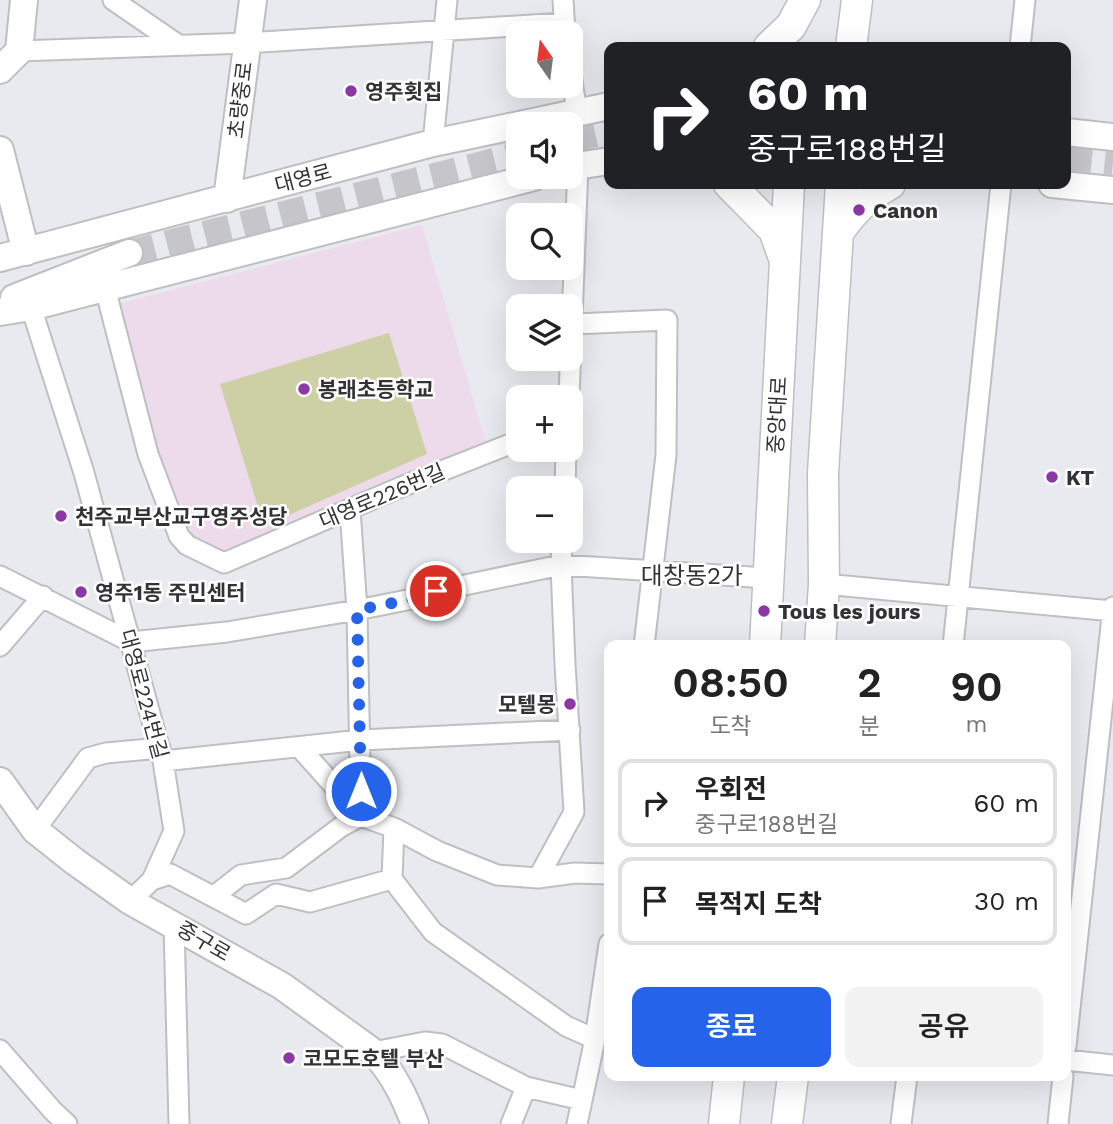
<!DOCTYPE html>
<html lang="ko">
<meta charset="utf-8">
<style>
:root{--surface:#fff;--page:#f2f2f2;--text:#222;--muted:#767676;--line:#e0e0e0;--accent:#2563eb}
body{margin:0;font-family:"Work Sans","Noto Sans KR",sans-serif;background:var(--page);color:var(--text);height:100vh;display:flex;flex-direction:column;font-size:26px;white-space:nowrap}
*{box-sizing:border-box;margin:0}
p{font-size:23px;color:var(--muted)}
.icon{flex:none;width:38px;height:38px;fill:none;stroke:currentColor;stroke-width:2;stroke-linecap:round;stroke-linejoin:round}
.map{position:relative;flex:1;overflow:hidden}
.sheet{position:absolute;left:604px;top:640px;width:467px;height:441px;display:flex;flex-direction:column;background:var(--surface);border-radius:14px;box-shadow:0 7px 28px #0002}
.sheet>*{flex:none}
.banner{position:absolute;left:604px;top:42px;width:467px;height:147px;border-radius:14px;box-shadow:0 7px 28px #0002;background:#202124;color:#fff;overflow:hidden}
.needle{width:46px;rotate:346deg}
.controls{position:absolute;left:506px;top:21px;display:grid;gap:14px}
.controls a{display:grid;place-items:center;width:77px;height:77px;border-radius:14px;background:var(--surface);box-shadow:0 7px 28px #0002;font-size:35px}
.pin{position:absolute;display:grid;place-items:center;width:60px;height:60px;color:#fff;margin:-30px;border:4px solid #fff;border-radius:50%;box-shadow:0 2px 7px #0007}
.me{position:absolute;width:77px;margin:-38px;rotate:0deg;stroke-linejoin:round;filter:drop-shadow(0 0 5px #0008)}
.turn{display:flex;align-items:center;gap:24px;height:147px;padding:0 28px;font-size:32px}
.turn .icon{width:91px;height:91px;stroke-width:2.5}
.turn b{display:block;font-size:49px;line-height:60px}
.eta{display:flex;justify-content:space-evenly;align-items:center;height:119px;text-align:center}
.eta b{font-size:42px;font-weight:600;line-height:49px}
.primary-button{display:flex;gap:14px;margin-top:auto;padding:14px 28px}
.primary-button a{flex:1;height:80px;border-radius:14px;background:var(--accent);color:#fff;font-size:28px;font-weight:600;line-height:80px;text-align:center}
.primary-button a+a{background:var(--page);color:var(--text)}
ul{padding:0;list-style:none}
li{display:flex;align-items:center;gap:21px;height:88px;margin:0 14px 10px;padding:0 14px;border:4px solid var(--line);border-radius:14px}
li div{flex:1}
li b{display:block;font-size:26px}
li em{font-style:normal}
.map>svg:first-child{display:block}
</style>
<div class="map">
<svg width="1113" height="1124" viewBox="0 0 1113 1124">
<rect width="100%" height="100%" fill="#e9eaef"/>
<path fill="#eddaea" d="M 422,225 L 487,447 L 228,558 L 183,537 L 121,332 L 121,303 Z"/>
<path fill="#ccd0a4" d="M 389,333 L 427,454 L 264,526 L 220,384 Z"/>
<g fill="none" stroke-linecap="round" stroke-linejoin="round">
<path stroke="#c5c5ca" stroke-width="26" stroke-dasharray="26 13" stroke-linecap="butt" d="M 570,140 L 609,131
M 1066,157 L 1113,162
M 129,253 L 518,155"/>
<g stroke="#bebfc3" stroke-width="23">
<path id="street" d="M 113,0 L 177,44
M 563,0 L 565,33
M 1020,47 L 1025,0
M 19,51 L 247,43 L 563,23
M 570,69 L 577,111
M 433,143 L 447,0
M 105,288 L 148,454 L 179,536 L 187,545 L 224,563 L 401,487 L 518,441
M 31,307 L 84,473 L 163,761 L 174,831 L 152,880
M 574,324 L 667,320 L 666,455 L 644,646
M 569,397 L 578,165
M 565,488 L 566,450
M 350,509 L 357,610 L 361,816
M 0,576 L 131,642 L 227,632 L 357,610 L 417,598 L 436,591 L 561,565 L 769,578
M 824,584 L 1113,611
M 0,646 L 43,596
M 953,646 L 1001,184
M 300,748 L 361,816
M 163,761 L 361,740 L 570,730
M 35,830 L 88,758 L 106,753 L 160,748
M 538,878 L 574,812 L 565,664 L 561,565 L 562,541
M 392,879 L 394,828
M 213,897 L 241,875 L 286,868 L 342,826 L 361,816 L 394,828 L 437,851 L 497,875 L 538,878 L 575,873 L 609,874
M 130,901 L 152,880 L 170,874 L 246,914 L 276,894 L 310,902 L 392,879 L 433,932 L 566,1026 L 595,1039
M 174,924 L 179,1124
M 1066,1046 L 1113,607
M 0,1050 L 53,1111 L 67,1124
M 373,1052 L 425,1042 L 442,1044 L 526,1087 L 582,1100
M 1066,1060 L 1113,1065
M 511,1124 L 526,1087
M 577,1124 L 595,1039 L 609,944
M 901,1124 L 907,1076
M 1058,1124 L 1063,1076"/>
</g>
<g stroke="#bebfc3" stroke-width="30">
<path id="secondary" d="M 0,70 L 19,51 L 24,0
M 1066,132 L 1113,137
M 0,150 L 26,252
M 570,167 L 609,161
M 1052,184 L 1113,190
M 227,199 L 253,0
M 0,258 L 433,143 L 609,106
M 14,298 L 129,253
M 0,312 L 31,307 L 534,177
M 0,781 L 35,830 L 74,861 L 130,901 L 282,986 L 373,1052 C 393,1072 405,1098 415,1124"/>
</g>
<g stroke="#bebfc3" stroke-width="33">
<path id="primary" d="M 769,47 L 791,26 L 805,0
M 851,47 L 857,0
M 729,184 L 774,230 L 784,258
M 838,233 C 853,211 867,197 890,184
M 765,646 L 789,184
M 820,646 L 824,584 L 823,473 L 841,184
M 724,1124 L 729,1076
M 787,1124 L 793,1076"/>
</g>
<use href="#street" stroke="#fff" stroke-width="19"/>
<use href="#secondary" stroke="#fff" stroke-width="26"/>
<use href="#primary" stroke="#fff" stroke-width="30"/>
</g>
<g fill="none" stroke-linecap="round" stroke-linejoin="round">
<path stroke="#2563eb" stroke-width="12" stroke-dasharray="0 21.6" d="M 361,791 L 357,610 L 417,598 L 436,591"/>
</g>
<g fill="#8c37a5" stroke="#fff" stroke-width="2.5">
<circle cx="351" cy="91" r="7"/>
<circle cx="859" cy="210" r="7"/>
<circle cx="304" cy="389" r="7"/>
<circle cx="1052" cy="477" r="7"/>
<circle cx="61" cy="516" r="7"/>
<circle cx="81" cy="592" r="7"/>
<circle cx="764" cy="611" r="7"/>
<circle cx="570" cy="704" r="7"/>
<circle cx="289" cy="1058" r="7"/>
</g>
<g text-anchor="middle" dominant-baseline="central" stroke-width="5" stroke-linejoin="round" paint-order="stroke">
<g font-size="21" font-weight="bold" fill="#333335" stroke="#fff" text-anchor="start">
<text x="365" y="91">영주횟집</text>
<text x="873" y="210">Canon</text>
<text x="318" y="389">봉래초등학교</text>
<text x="1066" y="477">KT</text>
<text x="75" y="516">천주교부산교구영주성당</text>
<text x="95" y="592">영주1동 주민센터</text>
<text x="778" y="611">Tous les jours</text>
<text x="556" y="704" text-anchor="end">모텔몽</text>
<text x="303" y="1058">코모도호텔 부산</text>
</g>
<g font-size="21" fill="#333335" stroke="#fff">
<text transform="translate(240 100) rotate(-83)">초량중로</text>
<text transform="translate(303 178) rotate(-15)">대영로</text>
<text transform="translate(777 415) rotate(-87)">중앙대로</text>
<text transform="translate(382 496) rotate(-23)">대영로226번길</text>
<text transform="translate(144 694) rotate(75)">대영로224번길</text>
<text transform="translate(204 941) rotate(30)">중구로</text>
</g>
<g font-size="24" fill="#333335" stroke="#fff">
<text x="692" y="576">대창동2가</text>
</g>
</g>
</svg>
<div class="controls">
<a><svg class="needle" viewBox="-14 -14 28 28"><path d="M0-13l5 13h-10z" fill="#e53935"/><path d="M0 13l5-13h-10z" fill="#767676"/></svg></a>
<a><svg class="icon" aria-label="sound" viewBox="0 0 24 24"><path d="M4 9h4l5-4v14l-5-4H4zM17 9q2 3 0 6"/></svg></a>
<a><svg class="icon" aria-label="search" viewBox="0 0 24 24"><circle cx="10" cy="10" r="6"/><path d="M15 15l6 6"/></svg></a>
<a><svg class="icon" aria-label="layers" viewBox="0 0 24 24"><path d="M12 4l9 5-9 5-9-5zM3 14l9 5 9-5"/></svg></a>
<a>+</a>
<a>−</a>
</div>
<div class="pin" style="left:436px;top:591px;background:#d93025"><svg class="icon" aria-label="arrive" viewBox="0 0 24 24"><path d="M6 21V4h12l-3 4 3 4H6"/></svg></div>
<svg class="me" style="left:361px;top:791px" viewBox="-20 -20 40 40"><circle r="17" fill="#2563eb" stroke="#fff" stroke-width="3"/><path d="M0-11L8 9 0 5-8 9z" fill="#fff"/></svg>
<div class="banner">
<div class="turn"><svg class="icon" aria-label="right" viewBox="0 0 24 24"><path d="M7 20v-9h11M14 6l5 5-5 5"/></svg><div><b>60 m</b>중구로188번길</div></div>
</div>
<section class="sheet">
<div class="eta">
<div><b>08:50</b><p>도착</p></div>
<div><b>2</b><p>분</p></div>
<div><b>90</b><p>m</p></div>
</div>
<ul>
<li><svg class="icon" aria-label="right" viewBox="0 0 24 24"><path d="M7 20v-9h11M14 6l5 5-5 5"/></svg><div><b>우회전</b><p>중구로188번길</p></div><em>60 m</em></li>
<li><svg class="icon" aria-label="arrive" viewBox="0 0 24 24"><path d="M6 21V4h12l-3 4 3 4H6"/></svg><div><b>목적지 도착</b></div><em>30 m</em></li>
</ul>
<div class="primary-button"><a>종료</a><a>공유</a></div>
</section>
</div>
